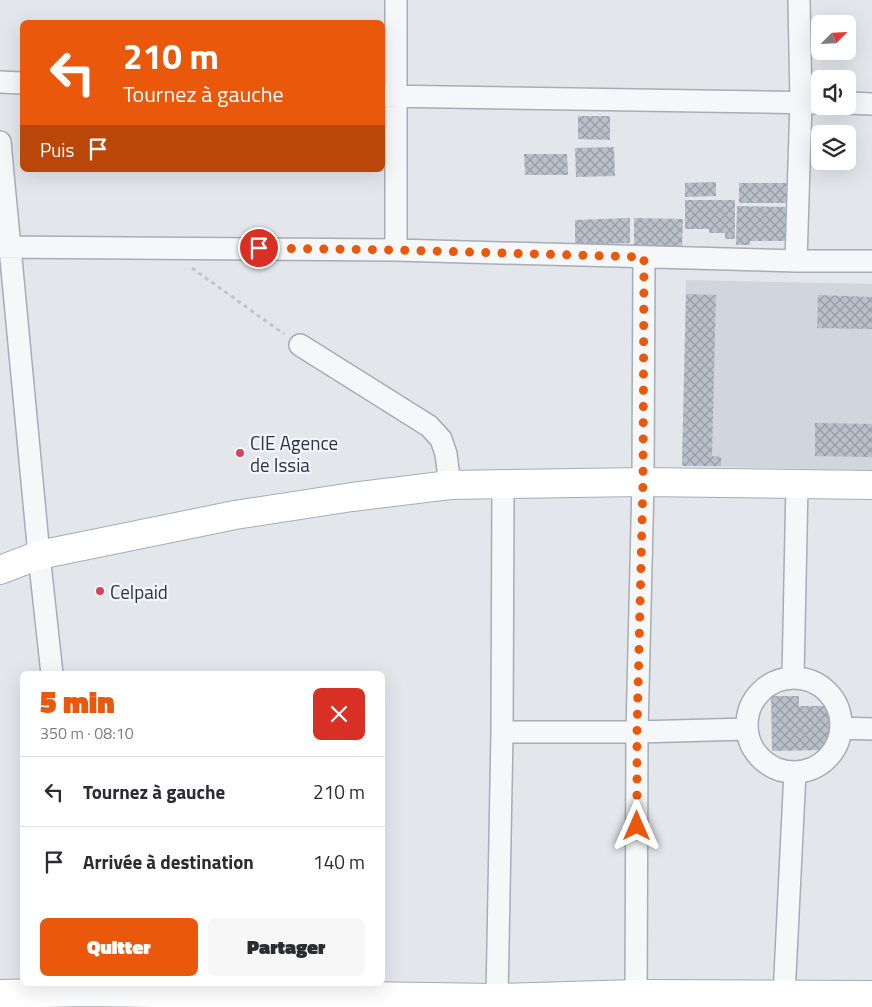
<!DOCTYPE html>
<html lang="fr">
<meta charset="utf-8">
<style>
:root{--surface:#fff;--page:#f7f7f7;--text:#2b2b33;--muted:#7c7c81;--line:#e1e1e2;--accent:#ea580c}
body{margin:0;font-family:"Titillium Web",sans-serif;background:var(--page);color:var(--text);height:100vh;display:flex;flex-direction:column;font-size:19px;white-space:nowrap}
*{box-sizing:border-box;margin:0}
p{font-size:16px;color:var(--muted)}
.icon{flex:none;width:28px;height:28px;fill:none;stroke:currentColor;stroke-width:2;stroke-linecap:round;stroke-linejoin:round}
.map{position:relative;flex:1;overflow:hidden}
.details{position:absolute;left:20px;top:671px;width:365px;height:315px;display:flex;flex-direction:column;background:var(--surface);border-radius:8px;box-shadow:0 5px 20px #0002}
.details>*{flex:none}
.hud{position:absolute;left:20px;top:20px;width:365px;height:152px;border-radius:8px;box-shadow:0 5px 20px #0002;background:#ea580c;color:#fff;overflow:hidden}
.needle{width:32px;rotate:66deg}
.tools{position:absolute;left:811px;top:15px;display:grid;gap:10px}
.tools a{display:grid;place-items:center;width:45px;height:45px;border-radius:8px;background:var(--surface);box-shadow:0 5px 20px #0002;font-size:25px}
.pin{position:absolute;display:grid;place-items:center;width:42px;height:42px;color:#fff;margin:-21px;border:2px solid #fff;border-radius:50%;box-shadow:0 1px 5px #0007}
.me{position:absolute;width:55px;margin:-28px;rotate:0deg;stroke-linejoin:round;filter:drop-shadow(0 0 4px #0008)}
.turn{display:flex;align-items:center;gap:18px;height:105px;padding:0 20px;font-size:22px}
.turn .icon{width:65px;height:65px;stroke-width:2.5}
.turn b{display:block;font-size:35px;line-height:42px}
.then{display:flex;align-items:center;height:48px;padding:0 20px;background:#0003;gap:10px;font-size:19px}
.round{display:grid;place-items:center;flex:none;width:52px;height:52px;border-radius:8px;background:var(--page)}
.summary{display:flex;align-items:center;justify-content:space-between;height:85px;padding:0 20px}
h1{font-size:30px;font-weight:800;line-height:38px;color:var(--accent)}
.button{display:flex;gap:10px;margin-top:auto;padding:10px 20px}
.button a{flex:1;height:58px;border-radius:8px;background:var(--accent);color:#fff;font-size:20px;font-weight:800;line-height:58px;text-align:center}
.button a+a{background:var(--page);color:var(--text)}
ul{padding:0;list-style:none}
li{display:flex;align-items:center;gap:15px;height:70px;padding:0 20px;border-top:1px solid var(--line)}
li div{flex:1}
li b{display:block;font-size:19px}
li em{font-style:normal}
.map>svg:first-child{display:block}
</style>
<div class="map">
<svg width="872" height="1007" viewBox="0 0 872 1007">
<defs>
<pattern id="building-cross-hatch" width="8" height="8" patternUnits="userSpaceOnUse" patternTransform="scale(1.25)"><rect width="8" height="8" fill="#b9c0ca"/><path d="M0 0l8 8M0 8l8-8" fill="none" stroke="#969da6"/></pattern>
</defs>
<rect width="100%" height="100%" fill="#e3e6eb"/>
<path fill="#d0d5de" d="M 686,280 L 872,284 L 872,470 L 682,466 Z"/>
<path fill="url(#building-cross-hatch)" d="M 578,116 L 610,116 L 610,140 L 578,139 Z
M 614,147 L 615,176 L 576,177 L 575,148 Z
M 524,154 L 567,154 L 568,175 L 525,175 Z
M 716,182 L 716,196 L 685,197 L 685,183 Z
M 739,183 L 786,183 L 786,203 L 739,203 Z
M 685,200 L 735,200 L 735,239 L 725,239 L 725,233 L 709,233 L 709,229 L 685,229 Z
M 737,206 L 788,207 L 787,241 L 750,241 L 750,245 L 736,245 Z
M 630,218 L 630,243 L 575,245 L 575,220 Z
M 634,218 L 683,219 L 682,247 L 634,246 Z
M 686,294 L 716,295 L 712,456 L 721,457 L 721,466 L 682,466 Z
M 818,295 L 872,297 L 872,329 L 817,328 Z
M 815,423 L 872,424 L 872,457 L 815,456 Z
M 771,696 L 799,696 L 799,706 L 829,706 L 830,750 L 772,751 Z"/>
<g fill="none" stroke-linecap="round" stroke-linejoin="round">
<g stroke="#a7adb6" stroke-width="24">
<path id="street" d="M 0,82 L 22,83
M 383,96 L 820,103
M 848,103 L 872,104
M 0,142 L 39,555 L 52,674
M 0,247 L 396,250 L 396,0
M 396,250 L 796,261 L 801,102 L 799,0
M 796,261 L 872,261
M 300,345 L 429,426 L 441,439 L 446,454 L 450,485
M 793,677 L 797,484
M747 725a47 47 0 1 1 94 0a47 47 0 1 1-94 0Z
M 841,728 L 872,729
M 502,732 L 637,732 L 747,729
M 784,996 L 795,772
M 497,998 L 502,732 L 503,485
M 636,1007 L 637,732 L 643,482 L 644,257"/>
</g>
<g stroke="#a7adb6" stroke-width="30">
<path id="secondary" d="M 0,570 L 39,555 L 235,515 L 352,497 L 450,485 L 643,482 L 872,485"/>
</g>
<g stroke="#a1abb8" stroke-width="30">
<path id="primary" d="M 0,994 L 86,992 L 497,998 L 636,994 L 872,995"/>
</g>
<path stroke="#c1c4ca" stroke-width="3" stroke-dasharray="4 4" stroke-linecap="butt" d="M 192,268 L 284,334"/>
<use href="#street" stroke="#f6f7f9" stroke-width="21"/>
<use href="#secondary" stroke="#fff" stroke-width="28"/>
<use href="#primary" stroke="#fff" stroke-width="28"/>
</g>
<g fill="none" stroke-linecap="round" stroke-linejoin="round">
<path stroke="#ea580c" stroke-width="9" stroke-dasharray="0 16.2" d="M 259,248 L 396,250 L 644,257 L 643,482 L 637,732 L 637,826"/>
</g>
<g fill="#d5435d" stroke="#f3f5f8" stroke-width="2">
<circle cx="240" cy="453" r="5"/>
<circle cx="100" cy="591" r="5"/>
</g>
<g text-anchor="middle" dominant-baseline="central" stroke-width="4.5" stroke-linejoin="round" paint-order="stroke">
<g font-size="19" fill="#293445" stroke="#f3f5f8" text-anchor="start">
<text x="250" y="442">CIE Agence<tspan x="250" dy="22">de Issia</tspan></text>
<text x="110" y="591">Celpaid</text>
</g>
</g>
</svg>
<div class="tools">
<a><svg class="needle" viewBox="-14 -14 28 28"><path d="M0-13l5 13h-10z" fill="#e53935"/><path d="M0 13l5-13h-10z" fill="#7c7c81"/></svg></a>
<a><svg class="icon" aria-label="sound" viewBox="0 0 24 24"><path d="M4 9h4l5-4v14l-5-4H4zM17 9q2 3 0 6"/></svg></a>
<a><svg class="icon" aria-label="layers" viewBox="0 0 24 24"><path d="M12 4l9 5-9 5-9-5zM3 14l9 5 9-5"/></svg></a>
</div>
<div class="pin" style="left:259px;top:248px;background:#d93025"><svg class="icon" aria-label="arrive" viewBox="0 0 24 24"><path d="M6 21V4h12l-3 4 3 4H6"/></svg></div>
<svg class="me" style="left:637px;top:826px" viewBox="-20 -20 40 40"><path d="M0-17L14 15 0 8-14 15z" fill="#ea580c" stroke="#fff" stroke-width="4"/></svg>
<div class="hud">
<div class="turn"><svg class="icon" aria-label="left" viewBox="0 0 24 24"><path d="M17 20v-9H6M10 6l-5 5 5 5"/></svg><div><b>210 m</b>Tournez à gauche</div></div>
<div class="then">Puis<svg class="icon" aria-label="arrive" viewBox="0 0 24 24"><path d="M6 21V4h12l-3 4 3 4H6"/></svg></div>
</div>
<section class="details">
<div class="summary"><div><h1>5 min</h1><p>350 m · 08:10</p></div><a class="round" style="background:#d93025;color:#fff"><svg class="icon" aria-label="close" viewBox="0 0 24 24"><path d="M6 6l12 12M18 6L6 18"/></svg></a></div>
<ul>
<li><svg class="icon" aria-label="left" viewBox="0 0 24 24"><path d="M17 20v-9H6M10 6l-5 5 5 5"/></svg><div><b>Tournez à gauche</b></div><em>210 m</em></li>
<li><svg class="icon" aria-label="arrive" viewBox="0 0 24 24"><path d="M6 21V4h12l-3 4 3 4H6"/></svg><div><b>Arrivée à destination</b></div><em>140 m</em></li>
</ul>
<div class="button"><a>Quitter</a><a>Partager</a></div>
</section>
</div>
